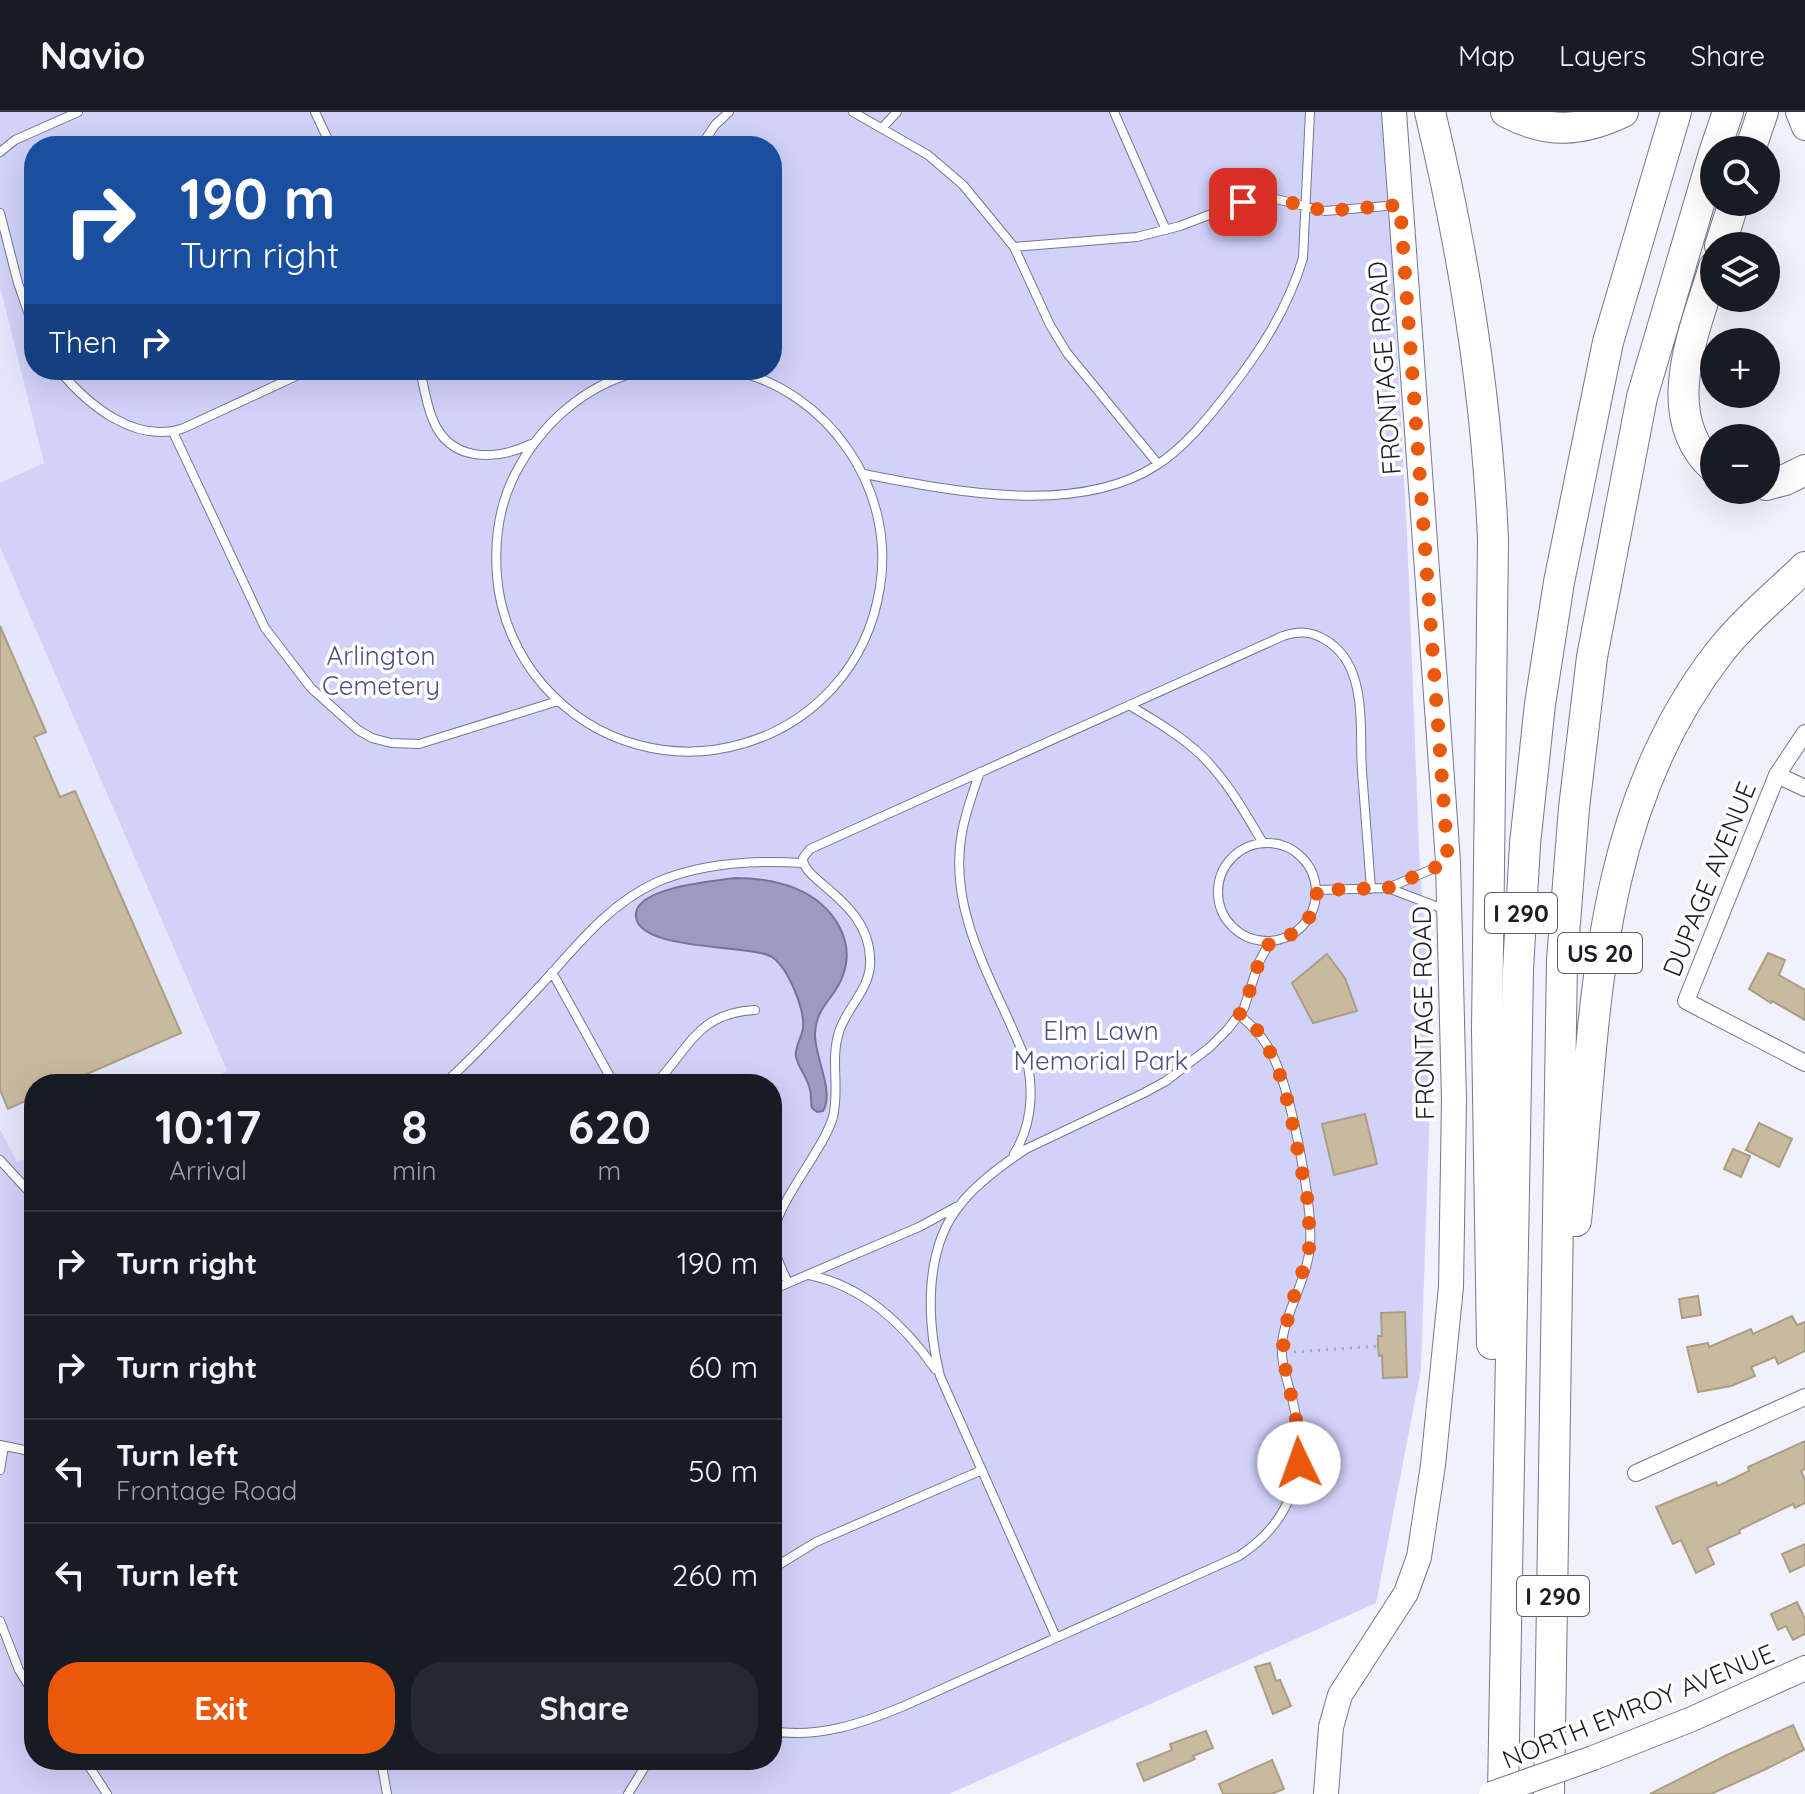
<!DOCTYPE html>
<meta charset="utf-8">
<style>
:root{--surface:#171b24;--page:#242831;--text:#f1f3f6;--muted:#9ea1a6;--line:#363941;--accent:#ea580c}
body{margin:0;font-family:Quicksand,sans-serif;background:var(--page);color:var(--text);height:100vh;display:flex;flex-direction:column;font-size:30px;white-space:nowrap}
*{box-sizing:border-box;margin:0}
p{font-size:26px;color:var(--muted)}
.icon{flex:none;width:44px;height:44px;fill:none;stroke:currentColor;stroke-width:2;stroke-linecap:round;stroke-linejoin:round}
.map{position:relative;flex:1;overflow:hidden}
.side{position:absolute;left:24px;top:962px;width:758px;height:696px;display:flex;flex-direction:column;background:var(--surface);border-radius:32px;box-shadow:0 8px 32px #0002}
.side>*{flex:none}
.top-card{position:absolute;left:24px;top:24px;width:758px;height:244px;border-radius:32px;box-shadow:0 8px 32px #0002;background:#1a4fa0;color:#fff;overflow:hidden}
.fabs{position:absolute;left:1700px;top:24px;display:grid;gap:16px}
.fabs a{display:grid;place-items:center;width:80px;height:80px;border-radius:50%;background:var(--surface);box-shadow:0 8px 32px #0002;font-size:40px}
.pin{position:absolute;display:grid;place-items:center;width:68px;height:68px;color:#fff;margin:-34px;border-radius:16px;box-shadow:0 4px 12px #0006}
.me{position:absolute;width:88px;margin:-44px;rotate:357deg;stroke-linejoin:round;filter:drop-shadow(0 0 6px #0008)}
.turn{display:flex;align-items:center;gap:28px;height:168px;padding:0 24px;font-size:36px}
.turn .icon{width:104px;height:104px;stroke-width:2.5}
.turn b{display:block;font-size:56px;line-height:68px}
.then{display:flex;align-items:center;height:76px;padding:0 24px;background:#0003;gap:16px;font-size:30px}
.eta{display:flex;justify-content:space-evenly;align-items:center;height:136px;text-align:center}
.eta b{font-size:48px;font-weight:700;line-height:56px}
.button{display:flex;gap:16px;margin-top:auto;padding:16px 24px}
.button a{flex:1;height:92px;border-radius:32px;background:var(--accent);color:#fff;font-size:32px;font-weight:700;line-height:92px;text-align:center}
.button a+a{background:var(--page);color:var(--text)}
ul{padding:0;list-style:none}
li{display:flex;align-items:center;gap:24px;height:104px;padding:0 24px;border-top:2px solid var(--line)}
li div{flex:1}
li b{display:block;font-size:30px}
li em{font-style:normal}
header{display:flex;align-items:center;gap:48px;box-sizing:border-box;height:112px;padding:0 40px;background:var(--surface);border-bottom:2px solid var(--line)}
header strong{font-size:38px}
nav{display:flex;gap:44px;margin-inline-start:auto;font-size:28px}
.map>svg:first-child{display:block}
</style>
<header>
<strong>Navio</strong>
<nav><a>Map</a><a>Layers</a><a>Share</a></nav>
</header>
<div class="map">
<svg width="1805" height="1682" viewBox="0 0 1805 1682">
<rect width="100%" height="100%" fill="#f0f1fc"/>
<path fill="#e4e6fc" d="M 0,175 L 44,352 L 0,371 Z
M 0,435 L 227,960 L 199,972 L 34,972 L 34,1043 L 17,1050 L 0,1017 Z"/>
<path fill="#d0d2fa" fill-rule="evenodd" d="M 0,0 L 1384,0 L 1407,421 L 1419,737 L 1432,930 L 1421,1257 L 1376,1491 L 949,1682 L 0,1682 L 0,1017 L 17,1050 L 34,1043 L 34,1648 L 772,1648 L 772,972 L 199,972 L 227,959 L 0,435 L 0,371 L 44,351 L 0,175 ZM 34,34 L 772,34 L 772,258 L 34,258 Z"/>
<path fill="#999bc1" stroke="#737592" stroke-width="2" d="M 735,766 C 776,766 820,777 840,816 C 847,830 849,847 843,863 C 836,886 816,893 815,922 C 814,944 835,980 823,999 L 817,1000 L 812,996 C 810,990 812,984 810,978 C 808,966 799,957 796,945 C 794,936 802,925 803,916 C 805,897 788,856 772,845 C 752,832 631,840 636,801 C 639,775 715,769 735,766 Z"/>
<path fill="#c8ba9f" stroke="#aa9d83" stroke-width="2" d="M 0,514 L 46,620 L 34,625 L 60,685 L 75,679 L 181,921 L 64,972 L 34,972 L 34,985 L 8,997 L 0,978 Z
M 1768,841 L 1785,848 L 1779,863 L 1805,878 L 1805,908 L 1772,889 L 1771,891 L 1749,877 Z
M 1327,842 L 1345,866 L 1357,899 L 1313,911 L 1292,871 Z
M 1365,1002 L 1377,1052 L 1334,1063 L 1322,1012 Z
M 1759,1011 L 1792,1027 L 1779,1055 L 1746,1038 Z
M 1733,1037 L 1750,1044 L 1741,1065 L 1724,1057 Z
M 1698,1184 L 1701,1203 L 1682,1206 L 1679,1187 Z
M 1405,1200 L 1407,1265 L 1383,1266 L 1382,1243 L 1379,1244 L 1378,1234 L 1378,1224 L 1382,1224 L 1381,1201 Z
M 1792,1204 L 1797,1213 L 1805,1210 L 1805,1239 L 1778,1252 L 1775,1245 L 1751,1255 L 1755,1264 L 1731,1274 L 1698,1280 L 1687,1235 L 1708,1231 L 1709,1235 L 1751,1217 L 1753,1222 Z
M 1805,1329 L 1805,1357 L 1801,1359 L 1805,1368 L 1805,1391 L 1795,1396 L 1793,1392 L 1739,1418 L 1740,1421 L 1707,1436 L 1714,1452 L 1696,1461 L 1681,1428 L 1673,1432 L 1656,1395 L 1716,1370 L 1718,1374 L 1749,1359 L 1748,1355 Z
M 1805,1432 L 1805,1453 L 1790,1460 L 1782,1442 Z
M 1797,1490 L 1805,1507 L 1805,1522 L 1793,1528 L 1786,1514 L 1778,1518 L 1771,1502 Z
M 1270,1551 L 1276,1569 L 1280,1568 L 1291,1594 L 1273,1602 L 1255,1555 Z
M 1793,1613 L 1804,1638 L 1766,1657 L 1711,1682 L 1650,1682 L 1727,1643 Z
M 1206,1619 L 1213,1636 L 1193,1644 L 1195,1647 L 1144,1669 L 1137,1652 L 1172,1638 L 1170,1632 Z
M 1272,1648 L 1284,1677 L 1271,1682 L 1223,1682 L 1219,1672 Z"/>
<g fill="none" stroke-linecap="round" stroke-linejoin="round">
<g stroke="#757690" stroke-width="10">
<path id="lane" d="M 315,0 L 331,34
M 853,0 L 928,43 L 963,73 L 1014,135 L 1050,213 L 1067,241 L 1158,352
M 1114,0 L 1166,118
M 882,16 L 897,0
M 701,34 L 715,13 L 729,0
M 0,40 L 15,28 L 78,0
M 0,101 L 18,171 L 34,217
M 1014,135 L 1137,125 L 1180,114 L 1243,90 L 1261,87 L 1276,87 L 1325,99 L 1399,93
M 59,258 C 88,293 136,333 184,316 L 309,258
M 420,258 C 424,274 426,292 433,308 C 450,350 495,349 531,332
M 646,258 C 591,269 547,306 520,353 C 500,387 494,426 497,464 C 500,504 517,543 543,573 C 652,697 855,638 880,475 C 896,377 828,278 731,258
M 173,320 L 265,516 L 311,576 L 358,618 L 372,626 L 391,631 L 419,632 L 558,589
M 864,362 C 952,379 1077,405 1157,353 C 1185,335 1209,305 1229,279 C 1261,238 1288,196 1303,146 L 1310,0
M 1129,593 C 1154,608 1180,623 1201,643 C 1227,668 1245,701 1263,731
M 980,660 C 973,680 966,699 962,720 C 946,805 1000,878 1028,954 C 1034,984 1030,1017 1014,1042
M1218 780a49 49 0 1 1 98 0a49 49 0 1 1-98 0Z
M 1444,752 L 1388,776 L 1446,798
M 1317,778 L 1388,776
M 552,860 L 614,972
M 444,972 C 481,938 517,899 551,862 C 582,827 613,790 657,770 C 702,751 754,748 802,751
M 655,972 C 690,936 697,901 755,898
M 0,1048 L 34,1085
M 809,1163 C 863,1174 905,1213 935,1257
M 788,1171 C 783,1159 775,1145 773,1131 C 770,1097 822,1042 833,1005 C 840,977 830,948 839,920 C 846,897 868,879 870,854 C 874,790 801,770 803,746 L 810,737 L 1283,524 C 1299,519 1310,519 1324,527 C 1369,552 1359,616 1362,659 C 1365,698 1368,737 1371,777
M 772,1178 L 919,1115 L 956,1095
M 0,1333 L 34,1340
M 0,1358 L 4,1334
M 772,1457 L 816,1430 L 982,1358
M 0,1509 L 19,1558 L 34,1582
M 1056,1525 L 940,1264 C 927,1211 923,1138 960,1093 C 975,1073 1005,1051 1026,1037 L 1144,981 L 1166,969 L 1210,935 L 1228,917 L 1244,896 L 1259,850 L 1270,830
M 772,1619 C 817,1627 863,1611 904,1594 L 1239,1444 C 1296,1407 1308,1353 1293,1290 C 1288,1270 1280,1250 1282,1230 C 1286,1199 1304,1173 1309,1142 C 1316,1103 1292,988 1276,951 C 1268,931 1256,916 1239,903
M 85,1648 L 107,1682
M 381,1648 L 387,1682
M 628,1682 L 649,1648"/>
</g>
<g stroke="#757690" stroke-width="18">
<path id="street" d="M 1805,621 L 1777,663 L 1686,889 L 1805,951
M 1777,663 L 1805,676
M 1636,1361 L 1805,1285"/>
</g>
<g stroke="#757690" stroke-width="26">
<path id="secondary" d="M 1593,1646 L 1692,1607 L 1805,1556
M 1326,1682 L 1331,1615 L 1340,1583 L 1406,1481 L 1419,1445 L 1433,1353 L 1451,1175 L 1454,988 L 1448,750 L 1394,0"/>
</g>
<g stroke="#757690" stroke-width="28">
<path id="primary" d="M 1799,0 L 1805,15"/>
</g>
<g stroke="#757690" stroke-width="32">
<path id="highway" d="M 1430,0 C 1464,142 1487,283 1493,428 L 1487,918 L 1492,1232
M 1506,0 C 1547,22 1581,20 1623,0
M 1715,38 L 1728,0
M 1750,38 L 1763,0
M 1720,134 L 1734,90
M 1714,155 C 1695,219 1656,303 1714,356
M 1766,373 L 1785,368 L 1805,358
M 1576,1109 C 1596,912 1591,706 1719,541 C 1744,509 1776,483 1805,455
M 1503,1682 L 1518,858 L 1525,732 L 1540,592 L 1559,470 L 1608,230 L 1676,0
M 1549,1682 L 1562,848 L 1574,696 L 1592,545 L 1642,285 L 1714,41"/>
</g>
<path stroke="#a6a7b2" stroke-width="3" stroke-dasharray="2 6" stroke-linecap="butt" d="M 1294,1240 L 1378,1234"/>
<use href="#lane" stroke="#fff" stroke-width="8"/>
<use href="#street" stroke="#fff" stroke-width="16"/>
<use href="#secondary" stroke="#fff" stroke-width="24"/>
<use href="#primary" stroke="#fff" stroke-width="26"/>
<use href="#highway" stroke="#fff" stroke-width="30"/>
<g stroke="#757690" stroke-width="26" stroke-linecap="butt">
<path id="secondary-bridge" d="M 1491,1682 L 1593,1646"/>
</g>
<use href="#secondary-bridge" stroke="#fff" stroke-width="24"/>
</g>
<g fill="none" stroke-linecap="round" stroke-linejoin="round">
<path stroke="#ea580c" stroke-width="14" stroke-dasharray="0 25.2" d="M 1243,90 L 1276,87 L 1325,99 L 1400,93 L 1448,750 L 1388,776 L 1317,778 C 1316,807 1297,825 1270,830 L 1259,850 L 1244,896 L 1239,903 L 1257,918 L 1276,950 L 1289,994 L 1309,1095 L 1309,1141 L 1289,1199 L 1282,1241 L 1297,1312 L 1299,1351"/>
</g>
<g text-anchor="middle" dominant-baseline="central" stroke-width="7" stroke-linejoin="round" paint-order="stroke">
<g fill="#fff" stroke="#5f6067" stroke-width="2">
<rect x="1485" y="781" width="72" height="40" rx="6"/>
<rect x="1558" y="821" width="84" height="40" rx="6"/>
<rect x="1517" y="1464" width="72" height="40" rx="6"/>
</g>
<g font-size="24" font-weight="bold" fill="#1b1c26">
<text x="1521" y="801">I 290</text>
<text x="1600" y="841">US 20</text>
<text x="1553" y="1484">I 290</text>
</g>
<g font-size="26" fill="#1b1c26" stroke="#fff">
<text transform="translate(1384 256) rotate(-94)">FRONTAGE ROAD</text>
<text transform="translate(1709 767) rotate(-68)">DUPAGE AVENUE</text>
<text transform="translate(1423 901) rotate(-91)">FRONTAGE ROAD</text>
<text transform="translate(1638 1594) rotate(-22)">NORTH EMROY AVENUE</text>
</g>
<g font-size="26" fill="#4f4f84" stroke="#fff">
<text x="381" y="543">Arlington<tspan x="381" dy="30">Cemetery</tspan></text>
<text x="1101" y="918">Elm Lawn<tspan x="1101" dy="30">Memorial Park</tspan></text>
</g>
</g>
</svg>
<div class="fabs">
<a><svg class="icon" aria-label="search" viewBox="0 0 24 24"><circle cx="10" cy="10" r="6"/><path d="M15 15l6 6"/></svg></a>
<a><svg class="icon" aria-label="layers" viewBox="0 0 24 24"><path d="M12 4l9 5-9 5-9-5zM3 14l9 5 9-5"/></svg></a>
<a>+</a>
<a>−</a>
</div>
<div class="pin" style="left:1243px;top:90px;background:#d93025"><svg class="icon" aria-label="arrive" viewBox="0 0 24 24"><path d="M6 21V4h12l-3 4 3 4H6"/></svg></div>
<svg class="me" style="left:1299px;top:1351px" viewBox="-20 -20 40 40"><circle r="19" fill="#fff"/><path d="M0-13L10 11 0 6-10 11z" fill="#ea580c"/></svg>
<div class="top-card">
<div class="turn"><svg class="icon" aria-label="right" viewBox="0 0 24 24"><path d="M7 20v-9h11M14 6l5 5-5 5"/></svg><div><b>190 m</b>Turn right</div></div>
<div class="then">Then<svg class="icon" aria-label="right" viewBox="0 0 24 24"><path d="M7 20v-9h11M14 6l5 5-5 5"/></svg></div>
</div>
<section class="side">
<div class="eta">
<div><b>10:17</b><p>Arrival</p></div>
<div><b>8</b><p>min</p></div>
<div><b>620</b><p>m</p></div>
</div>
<ul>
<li><svg class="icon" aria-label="right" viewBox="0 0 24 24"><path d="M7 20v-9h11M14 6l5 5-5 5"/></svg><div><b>Turn right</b></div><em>190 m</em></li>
<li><svg class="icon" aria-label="right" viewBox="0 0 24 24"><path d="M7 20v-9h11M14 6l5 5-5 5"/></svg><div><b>Turn right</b></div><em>60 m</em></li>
<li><svg class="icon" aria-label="left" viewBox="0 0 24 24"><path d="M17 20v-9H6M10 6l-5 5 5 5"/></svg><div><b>Turn left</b><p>Frontage Road</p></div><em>50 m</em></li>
<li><svg class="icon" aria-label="left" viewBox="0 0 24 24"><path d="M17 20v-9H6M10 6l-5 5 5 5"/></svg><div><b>Turn left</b></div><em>260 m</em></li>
</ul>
<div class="button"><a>Exit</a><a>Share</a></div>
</section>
</div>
